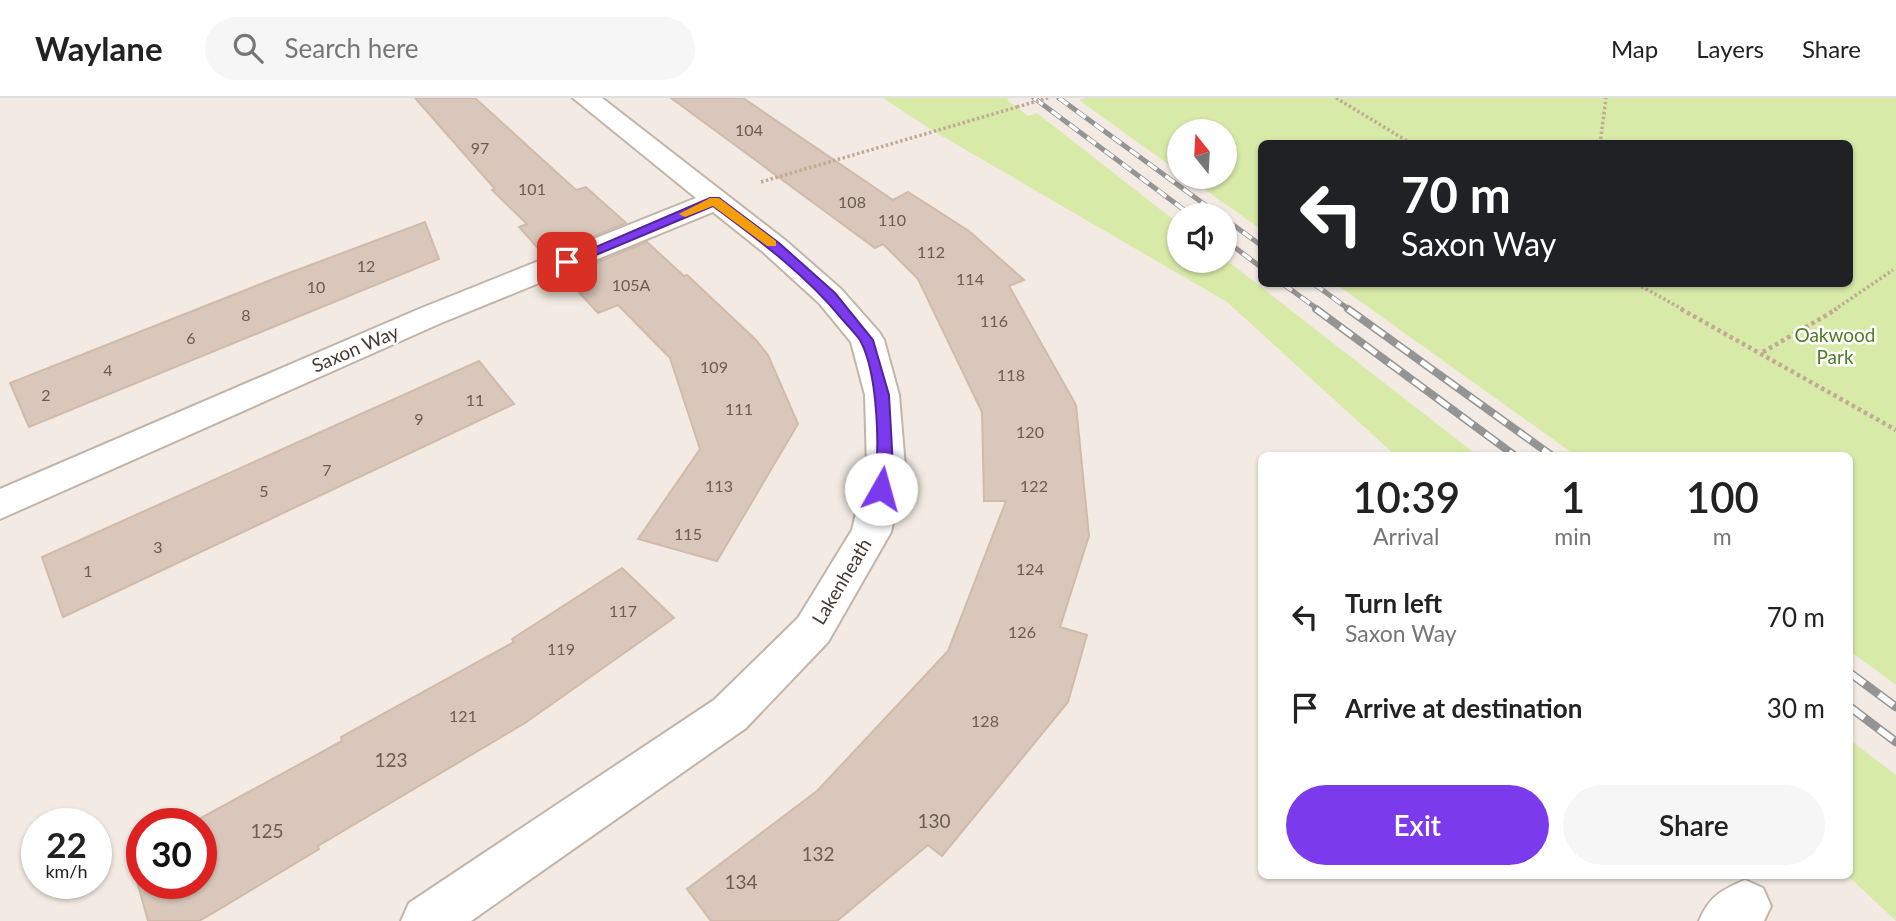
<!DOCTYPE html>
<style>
:root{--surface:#fff;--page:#f6f6f6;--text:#222;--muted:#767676;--line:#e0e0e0;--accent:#7c3aed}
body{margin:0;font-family:Lato,sans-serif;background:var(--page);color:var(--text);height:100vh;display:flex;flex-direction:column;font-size:26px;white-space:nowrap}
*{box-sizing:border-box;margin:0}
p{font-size:23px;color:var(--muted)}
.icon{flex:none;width:38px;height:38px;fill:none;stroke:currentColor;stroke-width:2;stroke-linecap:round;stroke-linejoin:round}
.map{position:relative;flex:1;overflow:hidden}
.panel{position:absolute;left:1258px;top:354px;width:595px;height:427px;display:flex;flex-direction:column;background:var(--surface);border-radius:10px;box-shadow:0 2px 5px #0004}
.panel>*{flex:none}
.top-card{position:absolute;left:1258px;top:42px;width:595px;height:147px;border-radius:10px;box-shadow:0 2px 5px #0004;background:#202124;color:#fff;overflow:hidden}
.needle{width:46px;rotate:342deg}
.controls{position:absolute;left:1167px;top:21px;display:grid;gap:14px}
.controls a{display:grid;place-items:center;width:70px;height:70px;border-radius:50%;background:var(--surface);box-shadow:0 2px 5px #0004;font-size:35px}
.speed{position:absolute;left:21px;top:710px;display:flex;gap:14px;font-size:35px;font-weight:700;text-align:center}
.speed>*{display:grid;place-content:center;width:91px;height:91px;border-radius:50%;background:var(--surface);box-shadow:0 2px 5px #0004;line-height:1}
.speed small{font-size:18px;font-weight:400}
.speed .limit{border:10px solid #d22;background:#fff;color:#111}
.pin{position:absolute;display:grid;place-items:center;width:60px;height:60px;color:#fff;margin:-30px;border-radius:14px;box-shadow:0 4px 10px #0006}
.me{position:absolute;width:77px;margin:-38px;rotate:7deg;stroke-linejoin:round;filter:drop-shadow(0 0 5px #0008)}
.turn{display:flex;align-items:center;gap:24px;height:147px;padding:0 28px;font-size:32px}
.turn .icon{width:91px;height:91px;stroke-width:2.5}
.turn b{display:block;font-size:49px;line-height:60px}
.eta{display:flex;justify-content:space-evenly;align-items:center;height:119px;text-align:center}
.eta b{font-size:42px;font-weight:600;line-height:49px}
.action{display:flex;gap:14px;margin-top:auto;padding:14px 28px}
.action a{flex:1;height:80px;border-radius:42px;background:var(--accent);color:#fff;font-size:28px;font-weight:600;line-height:80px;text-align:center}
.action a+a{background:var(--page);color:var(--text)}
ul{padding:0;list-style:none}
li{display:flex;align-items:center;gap:21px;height:91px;padding:0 28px}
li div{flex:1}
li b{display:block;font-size:26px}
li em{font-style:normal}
header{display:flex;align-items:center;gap:42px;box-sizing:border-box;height:98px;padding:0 35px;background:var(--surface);border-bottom:2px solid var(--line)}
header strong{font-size:33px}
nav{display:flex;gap:38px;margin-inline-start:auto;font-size:24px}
.search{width:490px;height:63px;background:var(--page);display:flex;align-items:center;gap:18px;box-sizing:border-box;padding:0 24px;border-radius:38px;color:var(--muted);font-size:26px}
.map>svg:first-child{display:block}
</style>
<header>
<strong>Waylane</strong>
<div class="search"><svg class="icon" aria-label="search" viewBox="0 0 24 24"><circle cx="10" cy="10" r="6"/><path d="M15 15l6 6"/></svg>Search here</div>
<nav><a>Map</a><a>Layers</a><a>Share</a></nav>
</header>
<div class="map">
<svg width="1896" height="823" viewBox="0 0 1896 823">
<rect width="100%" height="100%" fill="#f3ebe3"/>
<path fill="#d8eaa8" d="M 883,0 L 1010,0 L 1007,2 L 1028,18 L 1037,15 L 1179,126 L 1180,163 L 1225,161 L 1477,357 L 1395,357 L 1227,204 L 935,34 Z
M 1086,0 L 1896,0 L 1896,587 L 1850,553 L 1850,357 L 1575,357 L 1336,186 L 1850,186 L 1850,46 L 1262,46 L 1262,132 L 1187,79 L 1225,79 L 1225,33 L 1180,33 L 1179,74 L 1079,2 Z
M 1850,642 L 1896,677 L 1896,823 L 1847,777 L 1850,777 Z"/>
<path fill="#d8c7ba" stroke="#d0bbaa" stroke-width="2" d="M 415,0 L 475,0 L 576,92 L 586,89 L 626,125 L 545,158 L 519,129 L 527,126 L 492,92 L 495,91 Z
M 671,0 L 743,0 L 893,102 L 908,94 L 969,133 L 1024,182 L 1009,188 L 1076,307 L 1089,438 L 1060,529 L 1087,537 L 1068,604 L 942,758 L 928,747 L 837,823 L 711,823 L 687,791 L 817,693 L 948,553 L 1006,403 L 984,403 L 982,314 L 918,181 L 883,146 L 875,150 Z
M 425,124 L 439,161 L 29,329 L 10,285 L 281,178 Z
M 647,144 L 684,178 L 687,177 L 756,242 L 768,257 L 798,326 L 717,463 L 638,441 L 700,351 L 670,260 L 618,207 L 598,215 L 564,178 Z
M 479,263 L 514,306 L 63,519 L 42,459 Z
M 622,470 L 674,520 L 525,625 L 318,748 L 319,751 L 220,811 L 199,823 L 148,823 L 130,758 L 142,752 L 142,786 L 201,786 L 201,726 L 190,726 L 342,643 L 341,639 L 514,544 L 512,541 Z"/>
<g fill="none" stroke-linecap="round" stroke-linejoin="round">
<g stroke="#c2b4a8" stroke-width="4">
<path id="minor" d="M 573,0 L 602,0 L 785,142 L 841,191 L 879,234 L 884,242 L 899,297 L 905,369 L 891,434 L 828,544 L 746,630 L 471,823 L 401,823 L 409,805 L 714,602 L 798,520 L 852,432 L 867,369 L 865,297 L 851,244 L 819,205 L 763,154 L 713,114 L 441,225 L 0,421 L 0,391 L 419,211 L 696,100 Z
M 1745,782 L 1763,790 L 1771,808 L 1764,823 L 1699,823 C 1709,799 1721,792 1745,782 Z"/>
</g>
<path stroke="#c1aa95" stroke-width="3.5" stroke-dasharray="2.5 2.5" stroke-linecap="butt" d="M 1336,0 L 1412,46
M 1600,46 L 1606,0
M 761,84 L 1017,9
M 1637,186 L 1684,212
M 1834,212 L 1893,172"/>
<path stroke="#c1aa95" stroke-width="4.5" stroke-dasharray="3.5 3.5" stroke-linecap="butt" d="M 1681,211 L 1896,332
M 1763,254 L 1837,211"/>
<use href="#minor" fill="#fff" fill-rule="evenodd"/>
<g stroke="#949494" stroke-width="5">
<path id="rail-far2" d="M 1034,0 L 1191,117
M 1059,0 L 1219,117
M 1225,121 L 1262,148
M 1225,142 L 1262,170
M 1283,186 L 1319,212
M 1314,186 L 1350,212"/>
</g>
<g stroke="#949494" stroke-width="8">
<path id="rail-far1" d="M 1316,211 L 1514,357
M 1348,211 L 1551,357"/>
</g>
<g stroke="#949494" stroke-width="9">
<path id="rail" d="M 1850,575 L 1896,609
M 1850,609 L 1896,644"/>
</g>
<use href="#rail-far2" stroke="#fff" stroke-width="3.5" stroke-dasharray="11" stroke-linecap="butt"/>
<use href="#rail-far1" stroke="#fff" stroke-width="5" stroke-dasharray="15" stroke-linecap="butt"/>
<use href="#rail" stroke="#fff" stroke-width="6" stroke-dasharray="18" stroke-linecap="butt"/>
<path stroke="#c1aa95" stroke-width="3.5" stroke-dasharray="2.5 2.5" stroke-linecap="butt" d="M 1017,9 L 1048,0"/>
</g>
<path fill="#7c3aed" stroke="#51269a" stroke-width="2" d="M 710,100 L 719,100 L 779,145 L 835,195 L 873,242 L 889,297 L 893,369 L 886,395 L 875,395 L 873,391 C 881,355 878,275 860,242 C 855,235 848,228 842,221 C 806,177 759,142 713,108 L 572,167 L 563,167 L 561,164 Z"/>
<path fill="#f59e0b" d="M 710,100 L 719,100 L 776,143 L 776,148 L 767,148 L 713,108 L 685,119 L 679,116 Z"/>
<g text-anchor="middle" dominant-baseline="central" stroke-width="5" stroke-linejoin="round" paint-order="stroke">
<g font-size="16" fill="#6a5d55">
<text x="749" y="31">104</text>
<text x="480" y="49">97</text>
<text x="532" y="90">101</text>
<text x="852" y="103">108</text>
<text x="892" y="121">110</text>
<text x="931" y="153">112</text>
<text x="366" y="167">12</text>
<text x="970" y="180">114</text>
<text x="631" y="186">105A</text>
<text x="316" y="188">10</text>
<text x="246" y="216">8</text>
<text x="994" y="222">116</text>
<text x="191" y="239">6</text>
<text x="714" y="268">109</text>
<text x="108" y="271">4</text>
<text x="1011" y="276">118</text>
<text x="46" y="296">2</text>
<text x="475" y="301">11</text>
<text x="739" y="310">111</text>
<text x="419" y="320">9</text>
<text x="1030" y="333">120</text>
<text x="327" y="371">7</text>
<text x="719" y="387">113</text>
<text x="1034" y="387">122</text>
<text x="264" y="392">5</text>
<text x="688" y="435">115</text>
<text x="158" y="448">3</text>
<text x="1030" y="470">124</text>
<text x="88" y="472">1</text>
<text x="623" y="512">117</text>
<text x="1022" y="533">126</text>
<text x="561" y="550">119</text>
<text x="463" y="617">121</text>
<text x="985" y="622">128</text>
</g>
<g font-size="19" fill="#537a23" stroke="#fff">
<text x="1835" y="236">Oakwood<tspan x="1835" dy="22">Park</tspan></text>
</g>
<g font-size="19" fill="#453a33" stroke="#fff">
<text transform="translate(355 250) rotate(-23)">Saxon Way</text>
<text transform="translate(841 483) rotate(-59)">Lakenheath</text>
</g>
<g font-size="19" fill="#6a5d55">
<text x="391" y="661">123</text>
<text x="934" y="722">130</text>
<text x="267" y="732">125</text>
<text x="818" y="755">132</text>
<text x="741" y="783">134</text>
</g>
</g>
</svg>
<div class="controls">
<a><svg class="needle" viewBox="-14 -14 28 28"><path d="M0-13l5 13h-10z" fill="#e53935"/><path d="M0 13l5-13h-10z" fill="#767676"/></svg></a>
<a><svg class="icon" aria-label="sound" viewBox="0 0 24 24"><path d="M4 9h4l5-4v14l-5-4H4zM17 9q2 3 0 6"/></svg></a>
</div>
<div class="speed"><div>22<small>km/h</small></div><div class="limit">30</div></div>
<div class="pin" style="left:567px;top:164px;background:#d93025"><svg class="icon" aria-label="arrive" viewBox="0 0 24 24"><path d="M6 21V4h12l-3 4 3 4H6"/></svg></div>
<svg class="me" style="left:881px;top:391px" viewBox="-20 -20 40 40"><circle r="19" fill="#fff"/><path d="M0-13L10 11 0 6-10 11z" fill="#7c3aed"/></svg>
<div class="top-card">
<div class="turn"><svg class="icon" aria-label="left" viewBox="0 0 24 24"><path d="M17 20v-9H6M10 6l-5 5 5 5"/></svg><div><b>70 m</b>Saxon Way</div></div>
</div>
<section class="panel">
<div class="eta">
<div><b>10:39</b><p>Arrival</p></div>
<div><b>1</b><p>min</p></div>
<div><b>100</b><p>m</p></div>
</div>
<ul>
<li><svg class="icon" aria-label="left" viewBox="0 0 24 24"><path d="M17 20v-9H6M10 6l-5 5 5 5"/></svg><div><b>Turn left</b><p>Saxon Way</p></div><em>70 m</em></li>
<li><svg class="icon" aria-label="arrive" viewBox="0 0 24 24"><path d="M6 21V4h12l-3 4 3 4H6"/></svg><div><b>Arrive at destination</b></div><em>30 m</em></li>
</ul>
<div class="action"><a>Exit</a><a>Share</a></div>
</section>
</div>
